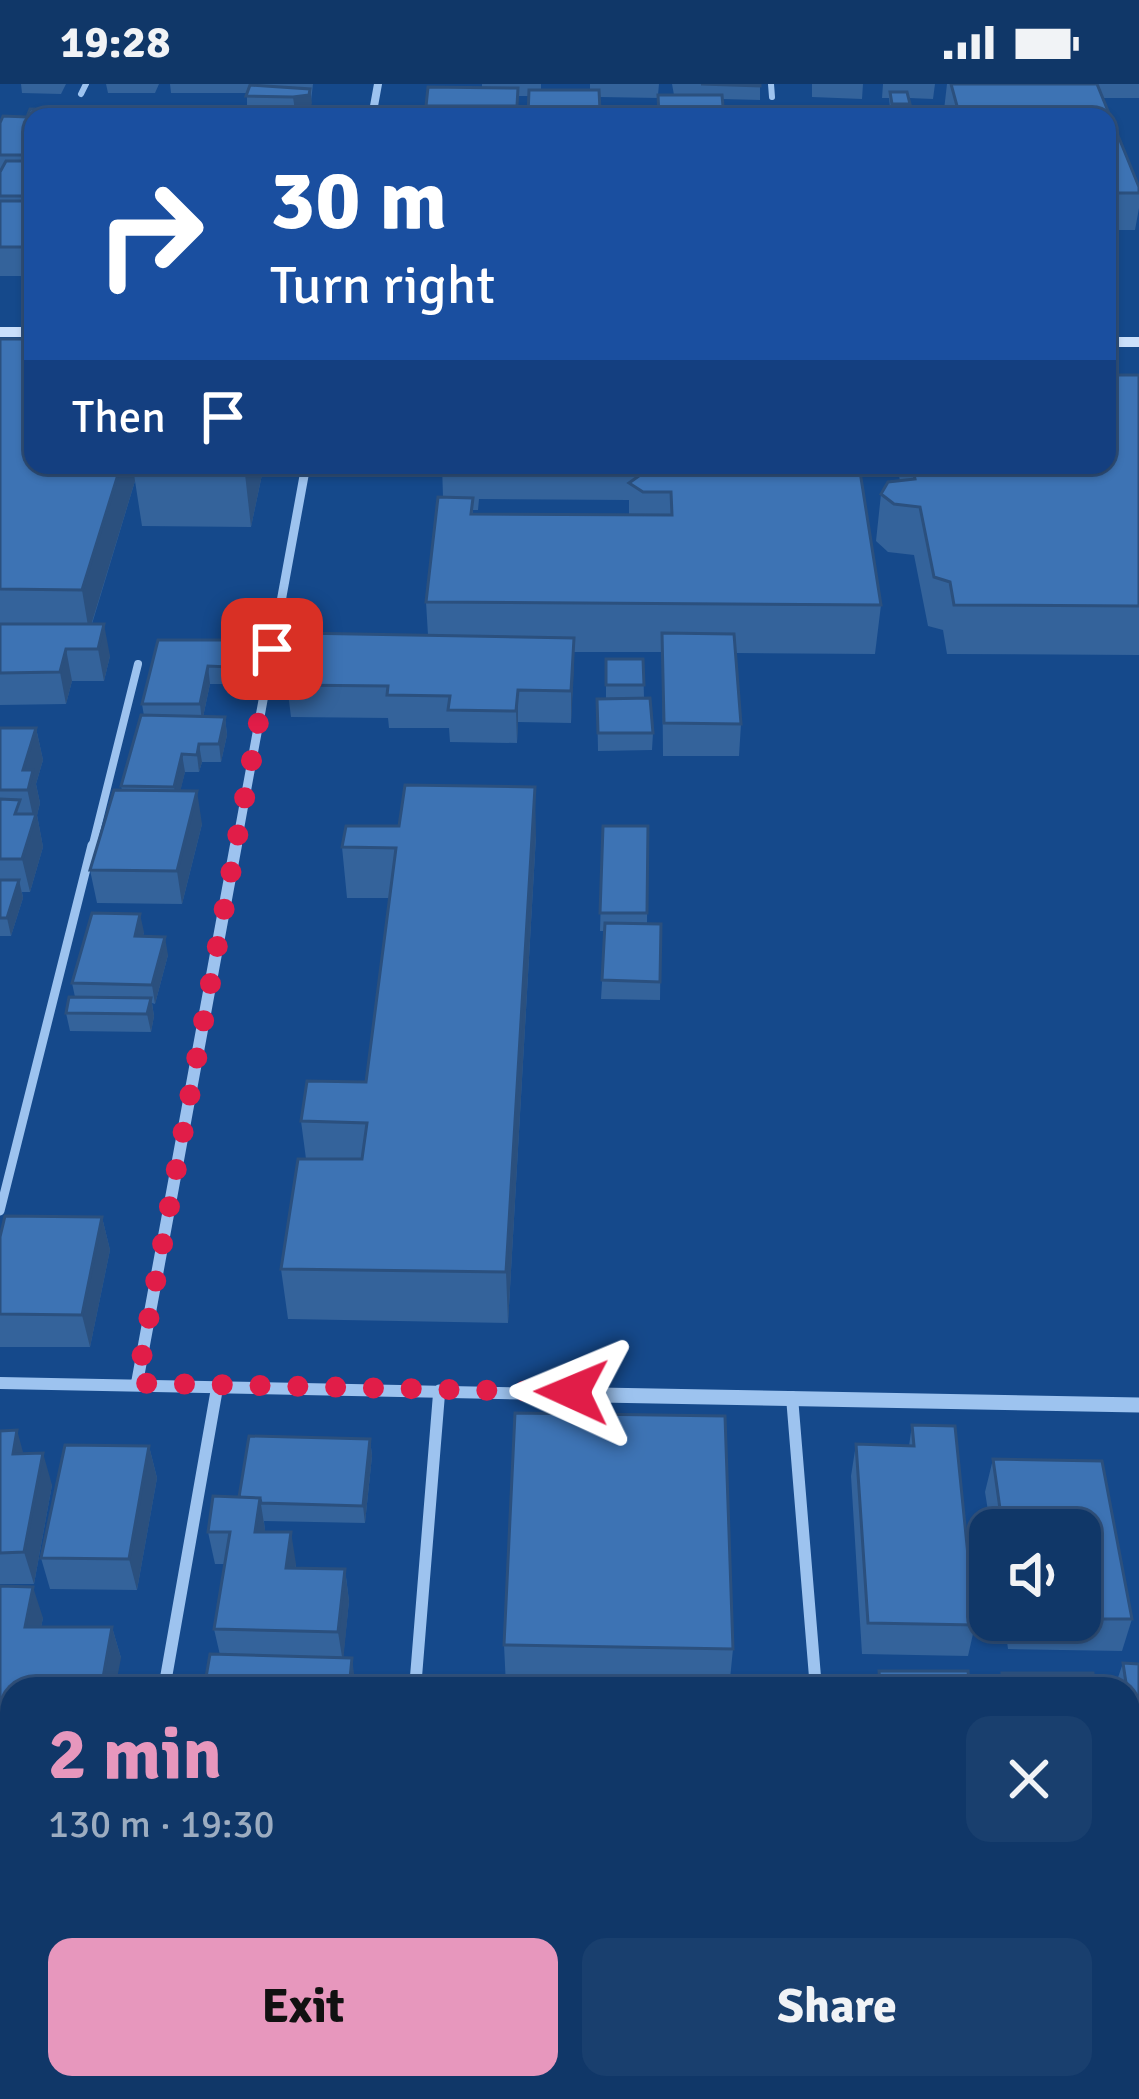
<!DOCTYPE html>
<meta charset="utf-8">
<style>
:root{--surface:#103768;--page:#193f6e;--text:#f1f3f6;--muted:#9cacc0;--line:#30517c;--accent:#e797bd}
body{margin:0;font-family:Signika,sans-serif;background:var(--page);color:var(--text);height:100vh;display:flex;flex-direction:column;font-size:45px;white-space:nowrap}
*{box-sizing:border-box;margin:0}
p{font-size:39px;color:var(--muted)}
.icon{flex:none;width:66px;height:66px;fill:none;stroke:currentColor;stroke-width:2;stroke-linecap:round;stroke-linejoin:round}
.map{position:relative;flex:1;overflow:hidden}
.panel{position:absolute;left:0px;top:1593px;width:1140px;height:423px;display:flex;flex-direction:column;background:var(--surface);border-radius:36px 36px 0 0;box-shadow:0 3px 9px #0004,0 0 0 3px var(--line)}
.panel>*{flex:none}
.guide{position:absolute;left:24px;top:24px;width:1092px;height:366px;border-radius:24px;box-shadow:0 3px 9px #0004,0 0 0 3px var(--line);background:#1a4fa0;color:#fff;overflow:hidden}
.tools{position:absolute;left:969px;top:1425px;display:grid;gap:24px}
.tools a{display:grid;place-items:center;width:132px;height:132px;border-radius:24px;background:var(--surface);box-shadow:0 3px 9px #0004,0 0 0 3px var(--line);font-size:60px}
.pin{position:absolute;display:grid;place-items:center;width:102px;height:102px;color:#fff;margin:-51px;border-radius:24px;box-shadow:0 6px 18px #0006}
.me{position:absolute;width:132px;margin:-66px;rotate:271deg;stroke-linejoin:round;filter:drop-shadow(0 0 9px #0008)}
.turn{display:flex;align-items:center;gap:42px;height:252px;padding:0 48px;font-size:54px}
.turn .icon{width:156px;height:156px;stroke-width:2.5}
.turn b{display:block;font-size:84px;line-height:102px}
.then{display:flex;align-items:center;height:114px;padding:0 48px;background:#0003;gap:24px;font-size:45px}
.round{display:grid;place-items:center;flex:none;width:126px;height:126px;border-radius:24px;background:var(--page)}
.head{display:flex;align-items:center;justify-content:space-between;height:204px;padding:0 48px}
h1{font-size:72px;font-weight:700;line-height:90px;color:var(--accent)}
.primary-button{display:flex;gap:24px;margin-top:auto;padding:24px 48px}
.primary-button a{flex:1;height:138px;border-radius:24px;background:var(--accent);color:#111;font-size:48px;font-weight:700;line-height:138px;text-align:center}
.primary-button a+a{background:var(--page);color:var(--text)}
.status{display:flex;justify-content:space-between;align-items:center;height:84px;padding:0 60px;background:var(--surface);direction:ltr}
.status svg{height:33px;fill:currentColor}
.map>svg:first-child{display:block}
</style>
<div class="status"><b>19:28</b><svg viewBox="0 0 49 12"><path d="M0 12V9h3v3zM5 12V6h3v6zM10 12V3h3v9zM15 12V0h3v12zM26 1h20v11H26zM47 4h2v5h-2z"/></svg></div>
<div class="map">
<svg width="1139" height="2015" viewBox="0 0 1139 2015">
<rect width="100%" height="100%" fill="#15498b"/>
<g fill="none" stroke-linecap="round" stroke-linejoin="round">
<path stroke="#9dc3ef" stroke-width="6" d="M 771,0 L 772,13
M 81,10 L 86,0"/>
<path stroke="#9dc3ef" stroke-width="8" d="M 92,764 L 138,580"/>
<path stroke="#9dc3ef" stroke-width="9" d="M 0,1127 L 92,761
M 216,1313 L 218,1300
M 438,1313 L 439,1305"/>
<path stroke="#9dc3ef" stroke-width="12" d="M 792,1313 L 816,1605
M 164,1605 L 216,1310
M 415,1605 L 439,1310
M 0,1819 L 12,1750
M 847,2004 L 848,2015
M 383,2015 L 384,2004"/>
<path stroke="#9dc3ef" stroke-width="8" d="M 372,33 L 378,0"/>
<path stroke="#9dc3ef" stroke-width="9" d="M 236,764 L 306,381"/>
<path stroke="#9dc3ef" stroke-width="12" d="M 0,1299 L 700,1313
M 137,1299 L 236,761"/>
<path stroke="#9dc3ef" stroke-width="15" d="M 545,1310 L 1139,1321"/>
<path fill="#cbe0fb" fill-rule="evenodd" d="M 0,243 L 33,243 L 33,253 L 0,253 Z
M 1107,253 L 1139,253 L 1139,263 L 1107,263 Z"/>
</g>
<path fill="#34639b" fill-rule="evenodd" d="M 21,0 L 66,0 L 61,10 L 22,9 Z
M 106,0 L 159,0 L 155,9 L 108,9 Z
M 170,0 L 313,0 L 310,26 L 295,27 L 247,26 L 247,9 L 171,9 Z
M 482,0 L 541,0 L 541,6 L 590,6 L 590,0 L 659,0 L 658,11 L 674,11 L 672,0 L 760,0 L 760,16 L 722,15 L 724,33 L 658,33 L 658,14 L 600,13 L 600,33 L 528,33 L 529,12 L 518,12 L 517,33 L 426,33 L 426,22 L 482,4 Z
M 812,0 L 863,0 L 862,15 L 812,13 Z
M 883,0 L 935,0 L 933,15 L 909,14 L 909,33 L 891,33 L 889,14 L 882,14 Z
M 947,0 L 1139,0 L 1139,14 L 1103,14 L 1139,103 L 1139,124 L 1135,146 L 1107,146 L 1107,33 L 946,33 L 944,26 Z
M 108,26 L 109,33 L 33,33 L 33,192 L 0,192 L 0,39 L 27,33 Z
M 0,255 L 33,381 L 264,381 L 251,443 L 142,442 L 135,397 L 92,540 L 110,572 L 104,597 L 72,597 L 66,620 L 0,621 Z
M 1139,291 L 1139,571 L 947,570 L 943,546 L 928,542 L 914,471 L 888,468 L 876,457 L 881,410 L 900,397 L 897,381 L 1107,381 Z
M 442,381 L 859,381 L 881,521 L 875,570 L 736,569 L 741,640 L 739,672 L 663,672 L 662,568 L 574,568 L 571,639 L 518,638 L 517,659 L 450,658 L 449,644 L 389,644 L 388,634 L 291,633 L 287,601 L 428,551 L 426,518 L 443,413 ZM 479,415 L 629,416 L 629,431 L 473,430 L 473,426 L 478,426 Z
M 158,556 L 236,573 L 231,600 L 210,600 L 203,633 L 225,633 L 227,651 L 221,678 L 202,678 L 199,688 L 185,688 L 180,707 L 202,740 L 182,820 L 97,819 L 90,786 L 122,706 L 121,702 L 144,632 L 142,620 Z
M 606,575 L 643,575 L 644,614 L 653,649 L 652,666 L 598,667 L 597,615 L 606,615 Z
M 0,644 L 36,644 L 43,676 L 36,700 L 40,719 L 37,731 L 43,763 L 30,808 L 22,808 L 23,814 L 11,852 L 0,852 Z
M 603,742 L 648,742 L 647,840 L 661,840 L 660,916 L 601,915 L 605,847 L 600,847 Z
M 536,752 L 508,1239 L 288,1235 L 281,1185 L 306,1075 L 301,1037 L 366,998 L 389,814 L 347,814 L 342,763 Z
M 144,848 L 143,852 L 168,871 L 155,920 L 152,919 L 154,932 L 151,948 L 70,947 L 66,929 L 75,913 L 72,899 Z
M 102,1133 L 110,1166 L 90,1263 L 0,1263 L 0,1153 Z
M 912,1341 L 975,1541 L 968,1572 L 862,1570 L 851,1392 L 856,1360 L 909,1362 Z
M 0,1347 L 52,1401 L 34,1500 L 0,1500 Z
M 370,1355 L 372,1372 L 365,1439 L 264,1437 L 265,1448 L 296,1480 L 296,1484 L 345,1485 L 349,1517 L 343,1574 L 220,1571 L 214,1545 L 225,1480 L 215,1480 L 208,1448 L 239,1413 Z
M 149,1362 L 157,1394 L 137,1506 L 50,1505 L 41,1474 Z
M 993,1375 L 1102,1377 L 1132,1535 L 1122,1567 L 1008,1565 L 1004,1536 L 1080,1536 L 1080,1446 L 991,1446 L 985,1408 Z
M 0,1502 L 43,1534 L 41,1543 L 112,1543 L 121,1574 L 12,1605 L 12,1675 L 0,1675 Z
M 504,1561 L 733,1565 L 729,1605 L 506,1602 Z
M 1123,1579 L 1139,1580 L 1139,1704 L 1138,1707 L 1128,1706 L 1131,1722 L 1128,1729 L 1128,1605 L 1114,1605 Z
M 920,2004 L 1012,2004 L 1014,2015 L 917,2015 Z
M 1075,2004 L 1077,2004 L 1079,2015 L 1070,2015 Z"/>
<path fill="#2b507e" d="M 310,5 L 312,19 L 310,26 L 295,27 L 293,13 Z
M 121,381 L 140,381 L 134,389 L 135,397 L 89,548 L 82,506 Z
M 247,381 L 264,381 L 251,443 L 245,390 Z
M 104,540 L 110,572 L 104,597 L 98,565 Z
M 574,554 L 574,586 L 571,639 L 571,607 Z
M 234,556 L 236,573 L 231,600 L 229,583 Z
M 66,565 L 72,597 L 66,620 L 60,588 Z
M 208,582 L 210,600 L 202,638 L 200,620 Z
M 518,606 L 518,638 L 517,659 L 516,627 Z
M 225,633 L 227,651 L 221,678 L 219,660 Z
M 36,644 L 43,676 L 36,700 L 40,719 L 37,731 L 43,763 L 30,808 L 22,775 L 34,737 L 23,686 Z
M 199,660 L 202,678 L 199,688 L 197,671 Z
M 182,670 L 185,688 L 177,721 L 174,703 Z
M 535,703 L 536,752 L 508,1239 L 506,1188 Z
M 197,707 L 202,740 L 182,820 L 177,787 Z
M 19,796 L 23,814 L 11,852 L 7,834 Z
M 140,830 L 144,848 L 139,870 L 135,852 Z
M 165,853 L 168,871 L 155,920 L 152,901 Z
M 151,914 L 154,932 L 151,948 L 147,930 Z
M 102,1133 L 110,1166 L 90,1263 L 82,1231 Z
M 17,1346 L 26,1379 L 13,1370 Z
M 370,1355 L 372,1372 L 365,1439 L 363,1422 Z
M 149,1362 L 157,1394 L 137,1506 L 129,1475 Z
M 43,1369 L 52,1401 L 34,1500 L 24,1468 Z
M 260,1414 L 265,1446 L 261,1479 L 255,1448 Z
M 291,1448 L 296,1480 L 292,1516 L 286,1484 Z
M 345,1485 L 349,1517 L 343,1579 L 338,1548 Z
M 33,1503 L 43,1534 L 35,1574 L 25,1543 Z
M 112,1543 L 121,1574 L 115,1605 L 101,1605 Z
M 352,1574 L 356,1605 L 349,1605 Z
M 272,2004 L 281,2004 L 280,2015 L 271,2015 Z"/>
<path fill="#3d73b4" stroke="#2b507e" stroke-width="3" d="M 701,0 L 760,0 L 760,2 Z
M 951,0 L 1097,0 L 1139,103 L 1139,109 L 1107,109 L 1107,33 L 960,33 Z
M 250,1 L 310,5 L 309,11 L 293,13 L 246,12 Z
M 428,3 L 518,4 L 517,22 L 426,22 Z
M 529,6 L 599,6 L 600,26 L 528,31 Z
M 890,8 L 907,8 L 910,20 L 892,20 Z
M 658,11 L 722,11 L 724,33 L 659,33 Z
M 30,25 L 108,26 L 105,33 L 33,33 L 33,71 L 0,71 L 0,39 L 3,32 L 27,33 Z
M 775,29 L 890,30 L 890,33 L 776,33 Z
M 6,77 L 33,77 L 33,112 L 0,112 L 0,88 Z
M 0,117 L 33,117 L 33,163 L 0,163 Z
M 0,255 L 33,255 L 33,381 L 121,381 L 82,506 L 0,505 Z
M 1107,291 L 1139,291 L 1139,522 L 954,521 L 950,498 L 934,493 L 920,423 L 894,420 L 881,410 L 888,398 L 915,395 L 912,381 L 1107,381 Z
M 136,381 L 247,381 L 245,390 L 134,389 Z
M 670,381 L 859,381 L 881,521 L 426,518 L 438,413 L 473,414 L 471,430 L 672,431 L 671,408 L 643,408 L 629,399 L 643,389 L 670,389 Z
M 0,540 L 104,540 L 98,565 L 66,565 L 60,588 L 0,589 Z
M 298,549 L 574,554 L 571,607 L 518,606 L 516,627 L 448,626 L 450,612 L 387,611 L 388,602 L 287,601 Z
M 662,549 L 734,550 L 741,640 L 664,639 Z
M 158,556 L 234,556 L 229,583 L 208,582 L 200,620 L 142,620 Z
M 606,575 L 643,575 L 644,601 L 606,601 Z
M 650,614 L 653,649 L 598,649 L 597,615 Z
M 141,631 L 225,633 L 219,660 L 199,660 L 197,671 L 182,670 L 174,703 L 121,702 Z
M 0,644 L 36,644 L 23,686 L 33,686 L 28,706 L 0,706 Z
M 405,701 L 535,703 L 506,1188 L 281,1185 L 298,1075 L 362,1075 L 367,1039 L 301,1037 L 307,997 L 366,998 L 396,764 L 342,763 L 346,742 L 399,742 Z
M 114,706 L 197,707 L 177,787 L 90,786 Z
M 0,715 L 20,716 L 15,730 L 36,730 L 22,775 L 0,775 Z
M 603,742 L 648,742 L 647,829 L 600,829 Z
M 0,796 L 19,796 L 7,834 L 0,834 Z
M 92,829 L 140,830 L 135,852 L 165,853 L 152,901 L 72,899 Z
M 605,839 L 661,840 L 660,898 L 602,896 Z
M 69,913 L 151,914 L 147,930 L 66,929 Z
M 5,1132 L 102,1133 L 82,1231 L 0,1230 L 0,1153 Z
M 515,1329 L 725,1332 L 733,1565 L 504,1561 Z
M 912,1341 L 955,1342 L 975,1541 L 868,1539 L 856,1360 L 914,1362 Z
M 17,1346 L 13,1370 L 43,1369 L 24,1468 L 0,1469 L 0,1347 Z
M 249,1352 L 370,1355 L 363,1422 L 261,1419 L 260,1414 L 239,1413 Z
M 65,1361 L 149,1362 L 129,1475 L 41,1474 Z
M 993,1375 L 1102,1377 L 1132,1535 L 1080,1535 L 1080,1446 L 1003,1446 Z
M 213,1412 L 260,1414 L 255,1448 L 291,1448 L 286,1484 L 345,1485 L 338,1548 L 214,1545 L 230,1448 L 208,1448 Z
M 0,1502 L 33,1503 L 25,1543 L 112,1543 L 101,1605 L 12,1605 L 12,1645 L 0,1645 Z
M 210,1570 L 352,1574 L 349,1605 L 204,1605 Z
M 1123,1579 L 1139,1580 L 1139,1676 L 1128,1676 L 1129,1619 Z
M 879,1587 L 968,1587 L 970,1605 L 880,1605 Z
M 1002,1589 L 1093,1589 L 1095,1605 L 1004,1605 Z
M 1128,2001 L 1139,2001 L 1139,2015 L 1079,2015 L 1077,2004 L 1128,2004 Z
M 148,2004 L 272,2004 L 271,2015 L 147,2015 Z
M 415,2004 L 540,2004 L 540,2015 L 413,2015 Z
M 646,2004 L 765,2004 L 766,2015 L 646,2015 Z
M 924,2004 L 1012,2004 L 1014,2015 L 925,2015 Z
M 30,2010 L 92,2012 L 92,2015 L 29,2015 Z"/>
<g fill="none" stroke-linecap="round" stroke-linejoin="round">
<path stroke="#e11d48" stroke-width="21" stroke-dasharray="0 37.8" d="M 272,565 L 137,1299 L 572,1308"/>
</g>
</svg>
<div class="tools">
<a><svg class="icon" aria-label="sound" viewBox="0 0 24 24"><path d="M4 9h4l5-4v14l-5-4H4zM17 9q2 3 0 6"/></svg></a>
</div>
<div class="pin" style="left:272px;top:565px;background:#d93025"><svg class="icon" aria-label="arrive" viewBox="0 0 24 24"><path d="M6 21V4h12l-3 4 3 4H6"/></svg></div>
<svg class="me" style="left:572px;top:1308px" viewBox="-20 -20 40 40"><path d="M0-17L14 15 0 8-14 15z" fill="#e11d48" stroke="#fff" stroke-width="4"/></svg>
<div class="guide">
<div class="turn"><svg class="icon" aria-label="right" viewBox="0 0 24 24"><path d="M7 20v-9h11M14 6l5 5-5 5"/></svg><div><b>30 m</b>Turn right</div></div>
<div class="then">Then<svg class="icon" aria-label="arrive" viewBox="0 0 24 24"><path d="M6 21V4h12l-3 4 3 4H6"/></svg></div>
</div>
<section class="panel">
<div class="head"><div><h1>2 min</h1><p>130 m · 19:30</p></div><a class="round"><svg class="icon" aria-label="close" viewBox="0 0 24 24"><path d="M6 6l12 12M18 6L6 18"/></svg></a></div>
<div class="primary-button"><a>Exit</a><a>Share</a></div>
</section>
</div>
